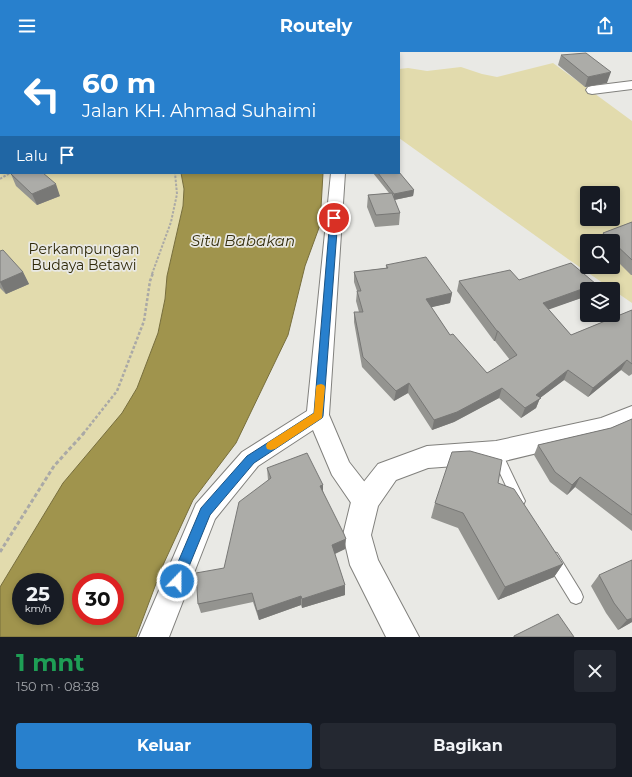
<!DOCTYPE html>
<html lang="id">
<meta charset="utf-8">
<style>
:root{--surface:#171b24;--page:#242831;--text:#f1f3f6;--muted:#9ea1a6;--accent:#2880cd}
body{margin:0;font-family:Montserrat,sans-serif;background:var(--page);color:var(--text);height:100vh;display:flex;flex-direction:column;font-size:15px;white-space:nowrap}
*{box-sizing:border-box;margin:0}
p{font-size:13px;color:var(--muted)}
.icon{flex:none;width:22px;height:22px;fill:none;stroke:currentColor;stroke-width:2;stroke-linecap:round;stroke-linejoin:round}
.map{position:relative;height:585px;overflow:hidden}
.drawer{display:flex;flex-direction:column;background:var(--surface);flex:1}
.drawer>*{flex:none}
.guide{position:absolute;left:0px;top:0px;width:400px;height:122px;box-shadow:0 2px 6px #0003;background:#2880cd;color:#fff;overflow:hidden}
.buttons{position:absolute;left:580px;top:134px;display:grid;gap:8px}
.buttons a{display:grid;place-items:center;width:40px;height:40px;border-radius:4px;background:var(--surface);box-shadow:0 2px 6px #0003;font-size:20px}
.speed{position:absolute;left:12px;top:521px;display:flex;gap:8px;font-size:20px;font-weight:700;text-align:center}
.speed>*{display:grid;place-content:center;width:52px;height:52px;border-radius:50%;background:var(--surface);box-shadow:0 2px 6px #0003;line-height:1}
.speed small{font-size:10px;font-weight:400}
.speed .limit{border:6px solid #d22;background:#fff;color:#111}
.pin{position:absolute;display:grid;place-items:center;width:34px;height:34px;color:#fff;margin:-17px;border:2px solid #fff;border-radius:50%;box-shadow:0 1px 4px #0007}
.me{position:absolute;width:44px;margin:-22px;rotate:22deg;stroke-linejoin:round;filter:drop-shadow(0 0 3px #0008)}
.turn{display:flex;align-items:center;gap:14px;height:84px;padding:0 16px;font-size:18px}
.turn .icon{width:52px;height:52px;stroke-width:2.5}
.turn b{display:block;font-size:28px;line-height:34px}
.then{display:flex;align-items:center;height:38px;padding:0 16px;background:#0003;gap:8px;font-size:15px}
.round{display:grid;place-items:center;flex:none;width:42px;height:42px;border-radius:4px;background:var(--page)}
.head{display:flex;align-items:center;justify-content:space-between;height:68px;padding:0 16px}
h1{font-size:24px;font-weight:700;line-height:30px;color:#1e9e55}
.action{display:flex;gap:8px;margin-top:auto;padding:8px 16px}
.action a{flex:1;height:46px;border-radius:4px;background:var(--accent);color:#fff;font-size:16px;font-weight:700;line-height:46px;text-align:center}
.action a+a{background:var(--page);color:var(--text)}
header{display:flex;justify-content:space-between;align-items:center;height:52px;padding:0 16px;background:var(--accent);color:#fff;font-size:18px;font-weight:700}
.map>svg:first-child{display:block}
</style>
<header><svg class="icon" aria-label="menu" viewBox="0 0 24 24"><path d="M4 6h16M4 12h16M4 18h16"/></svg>Routely<svg class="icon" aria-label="share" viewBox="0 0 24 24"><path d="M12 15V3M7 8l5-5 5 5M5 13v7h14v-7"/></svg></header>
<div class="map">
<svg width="632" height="585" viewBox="0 0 632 585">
<rect width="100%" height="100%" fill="#e9e9e5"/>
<path fill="#e2dbad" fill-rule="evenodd" d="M 553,11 L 632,69 L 632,251 L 568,207 L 399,86 L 399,17 L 408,16 L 427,19 L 461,15 L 482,22 L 497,25 ZM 587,141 L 613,141 L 613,167 L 587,167 ZM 587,189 L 613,189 L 613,215 L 587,215 Z
M 0,121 L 181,121 L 184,137 L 183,154 L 167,224 L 165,247 L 158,281 L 137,336 L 122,361 L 63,431 L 0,535 Z"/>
<path fill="#a0944d" stroke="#776e3c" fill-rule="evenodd" d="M 0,0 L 310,0 L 312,1 L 1,1 L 0,121 Z
M 181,121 L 323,121 L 320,173 L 305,214 L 288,283 L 236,391 L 193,448 L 163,513 L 136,585 L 0,585 L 0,535 L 63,431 L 122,361 L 137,336 L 158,281 L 165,247 L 167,224 L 183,154 L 184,137 ZM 21,530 L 55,530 L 55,564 L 21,564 ZM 81,530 L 115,530 L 115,564 L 81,564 Z"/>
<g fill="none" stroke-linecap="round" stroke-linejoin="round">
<g stroke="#81807d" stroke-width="2">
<path id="service" d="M 496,395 L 500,397 L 523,445 L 525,449 L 523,453 L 519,455 L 515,453 L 490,400 L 492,397 Z
M 552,500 L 557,501 L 581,540 L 583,545 L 581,550 L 576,552 L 571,550 L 547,511 L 545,506 L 547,501 Z"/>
</g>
<g stroke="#81807d" stroke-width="2">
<path id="minor" d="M 325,0 L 336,0 L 336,1 L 325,1 Z
M 632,29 L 632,37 L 592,42 L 588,41 L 586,38 L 588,35 L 592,34 Z
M 331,121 L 345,121 L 329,363 L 349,410 L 374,442 L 377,450 L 374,458 L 365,461 L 356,458 L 332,423 L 313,378 L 258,414 L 215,467 L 169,585 L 139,585 L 196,452 L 242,400 L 307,359 Z"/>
</g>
<g stroke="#81807d" stroke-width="2">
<path id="tertiary" d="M 632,354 L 632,374 L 604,385 L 496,411 L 428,416 L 396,428 L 378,454 L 371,483 L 378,508 L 419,585 L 386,585 L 350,513 L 343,483 L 351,450 L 355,441 L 378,412 L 427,394 L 496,389 L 601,366 Z"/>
</g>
<path stroke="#aaa9a6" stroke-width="2" stroke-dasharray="2.5 1.5" stroke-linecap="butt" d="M 0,127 L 10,121
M 152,222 L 171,170 L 177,142 L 175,121"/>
<path stroke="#aaa9a6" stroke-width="2.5" stroke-dasharray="3 2" stroke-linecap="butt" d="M 83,382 L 117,339 L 144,269 L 150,229 L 153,221"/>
<path stroke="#aaa9a6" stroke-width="3" stroke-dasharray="4 2.5" stroke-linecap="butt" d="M 0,500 L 54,414 L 84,381"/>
<use href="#service" fill="#fff" fill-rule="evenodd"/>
<use href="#minor" fill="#fff" fill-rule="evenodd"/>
<use href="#tertiary" fill="#fff" fill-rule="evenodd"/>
</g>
<path fill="#949490" d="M 561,3 L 607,31 L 585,35 L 558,13 Z
M 373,121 L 399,121 L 414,138 L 413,144 L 394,148 L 400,161 L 399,173 L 375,175 L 367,155 L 368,143 L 389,141 Z
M 11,122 L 60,144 L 37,153 L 16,134 Z
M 632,170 L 632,223 L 631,223 L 613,205 L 613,189 L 599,189 L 603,181 Z
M 0,199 L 23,220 L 29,232 L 6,242 L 0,236 Z
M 386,213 L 452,241 L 450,251 L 431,255 L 450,283 L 487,321 L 510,308 L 495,289 L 494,289 L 457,239 L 459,229 L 519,228 L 587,237 L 587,244 L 548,257 L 571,283 L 632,258 L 632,322 L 629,324 L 621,318 L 588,345 L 564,328 L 540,346 L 536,356 L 521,366 L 499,346 L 454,370 L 432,378 L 408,341 L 394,349 L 362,315 L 354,270 L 354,260 L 359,260 L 356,249 L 357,239 L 354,230 L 354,220 L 386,216 Z
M 632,367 L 632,479 L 575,435 L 567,443 L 550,430 L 534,403 L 538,393 L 611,376 Z
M 267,416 L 323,433 L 323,439 L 345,497 L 335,502 L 345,543 L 302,556 L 301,553 L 259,568 L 253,550 L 201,561 L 198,552 L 224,516 L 268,428 Z
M 498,431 L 563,512 L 554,525 L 498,548 L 458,476 L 431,466 L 435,451 Z
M 599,523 L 632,570 L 618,578 L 606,561 L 591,534 Z"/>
<path fill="#787876" d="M 370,0 L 393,0 L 384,1 L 370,1 Z
M 611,20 L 607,31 L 585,35 L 588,25 Z
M 56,132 L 60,144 L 37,153 L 32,142 Z
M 414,138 L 413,144 L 394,148 L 394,142 Z
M 23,220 L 29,232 L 6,242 L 0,230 Z
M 596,232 L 593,237 L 587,237 L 587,244 L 539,261 L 543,251 Z
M 452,241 L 450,251 L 424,257 L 426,247 Z
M 497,279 L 498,279 L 495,289 L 494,289 Z
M 627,308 L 621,318 L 588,345 L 593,336 Z
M 568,318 L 564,328 L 540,346 L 536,356 L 521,366 L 525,356 L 536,343 Z
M 409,331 L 408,341 L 394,349 L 396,339 Z
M 502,336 L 499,346 L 454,370 L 432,378 L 434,368 Z
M 580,425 L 575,435 L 567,443 L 572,433 Z
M 323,433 L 323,443 L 320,434 Z
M 346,487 L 345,497 L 332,503 L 332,493 Z
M 563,512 L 554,525 L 498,548 L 505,535 Z
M 345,533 L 345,543 L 302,556 L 302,547 Z
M 301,544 L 301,553 L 259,568 L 257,559 Z
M 632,566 L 632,570 L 618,578 L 627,568 Z"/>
<path fill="#acaca8" stroke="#787876" d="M 586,1 L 611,20 L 588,25 L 561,3 Z
M 399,120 L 414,138 L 394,142 L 378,121 L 399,121 Z
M 14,121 L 43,121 L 56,132 L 32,142 L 11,122 Z
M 392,141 L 400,161 L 376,163 L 368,143 Z
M 632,170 L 632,208 L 613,190 L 613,189 L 612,189 L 603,181 Z
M 3,198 L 23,220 L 0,230 L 0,199 Z
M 426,205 L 452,241 L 426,247 L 450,283 L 453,282 L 487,321 L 517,303 L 498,279 L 497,279 L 459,229 L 510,218 L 519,228 L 571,211 L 596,232 L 543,251 L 571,283 L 632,258 L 632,312 L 627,308 L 593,336 L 568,318 L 536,343 L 541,346 L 525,356 L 502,336 L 457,360 L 434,368 L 409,331 L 396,339 L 363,305 L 354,260 L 363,260 L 357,239 L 361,239 L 354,220 L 388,216 L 386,213 Z
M 632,367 L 632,463 L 580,425 L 572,433 L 555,420 L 538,393 L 611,376 Z
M 470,399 L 502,408 L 498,431 L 514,437 L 563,512 L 505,535 L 463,461 L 435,451 L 452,400 Z
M 307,401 L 323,433 L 320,434 L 344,482 L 346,487 L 332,493 L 345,533 L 302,547 L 301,544 L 257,559 L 252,541 L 198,552 L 196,521 L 224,516 L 239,450 L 271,426 L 267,416 Z
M 632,508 L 632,566 L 627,568 L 614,551 L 599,523 Z
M 558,562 L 574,585 L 514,585 L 514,584 Z"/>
<path fill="#2880cd" stroke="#1a5385" d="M 334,164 L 338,166 L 323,364 L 322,366 L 254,411 L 210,463 L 181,534 L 177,535 L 172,534 L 170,529 L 201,456 L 247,404 L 314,361 L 330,166 Z"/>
<path fill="#f59e0b" d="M 321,332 L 324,333 L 325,335 L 322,366 L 275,397 L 271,398 L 267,397 L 266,394 L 267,391 L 314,361 L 316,335 L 317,333 Z"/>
<g text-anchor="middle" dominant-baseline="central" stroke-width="3.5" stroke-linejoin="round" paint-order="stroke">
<g font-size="14" fill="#2f2909" stroke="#e9e9e5">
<text x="84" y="197">Perkampungan<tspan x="84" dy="16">Budaya Betawi</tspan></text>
</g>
<g font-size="15" font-style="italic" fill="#352f0f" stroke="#e9e9e5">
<text x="243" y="188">Situ Babakan</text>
</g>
</g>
</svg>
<div class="buttons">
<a><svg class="icon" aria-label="sound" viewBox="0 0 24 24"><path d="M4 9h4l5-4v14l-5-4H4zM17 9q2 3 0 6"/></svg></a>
<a><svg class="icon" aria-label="search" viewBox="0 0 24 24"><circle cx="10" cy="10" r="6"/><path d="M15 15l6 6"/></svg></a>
<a><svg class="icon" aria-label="layers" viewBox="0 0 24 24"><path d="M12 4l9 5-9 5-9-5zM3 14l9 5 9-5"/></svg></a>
</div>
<div class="speed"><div>25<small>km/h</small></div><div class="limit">30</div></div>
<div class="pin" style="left:334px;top:166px;background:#d93025"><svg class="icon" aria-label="arrive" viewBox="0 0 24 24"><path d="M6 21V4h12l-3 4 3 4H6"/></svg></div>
<svg class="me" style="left:177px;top:529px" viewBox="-20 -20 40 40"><circle r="17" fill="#2880cd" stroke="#fff" stroke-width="3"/><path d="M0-11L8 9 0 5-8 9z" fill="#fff"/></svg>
<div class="guide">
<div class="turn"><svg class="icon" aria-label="left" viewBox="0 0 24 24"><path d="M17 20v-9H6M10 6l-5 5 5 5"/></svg><div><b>60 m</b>Jalan KH. Ahmad Suhaimi</div></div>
<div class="then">Lalu<svg class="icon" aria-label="arrive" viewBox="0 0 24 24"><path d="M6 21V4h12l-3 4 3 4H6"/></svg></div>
</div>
</div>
<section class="drawer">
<div class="head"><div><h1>1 mnt</h1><p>150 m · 08:38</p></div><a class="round"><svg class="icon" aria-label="close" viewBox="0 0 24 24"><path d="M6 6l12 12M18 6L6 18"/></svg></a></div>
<div class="action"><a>Keluar</a><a>Bagikan</a></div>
</section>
